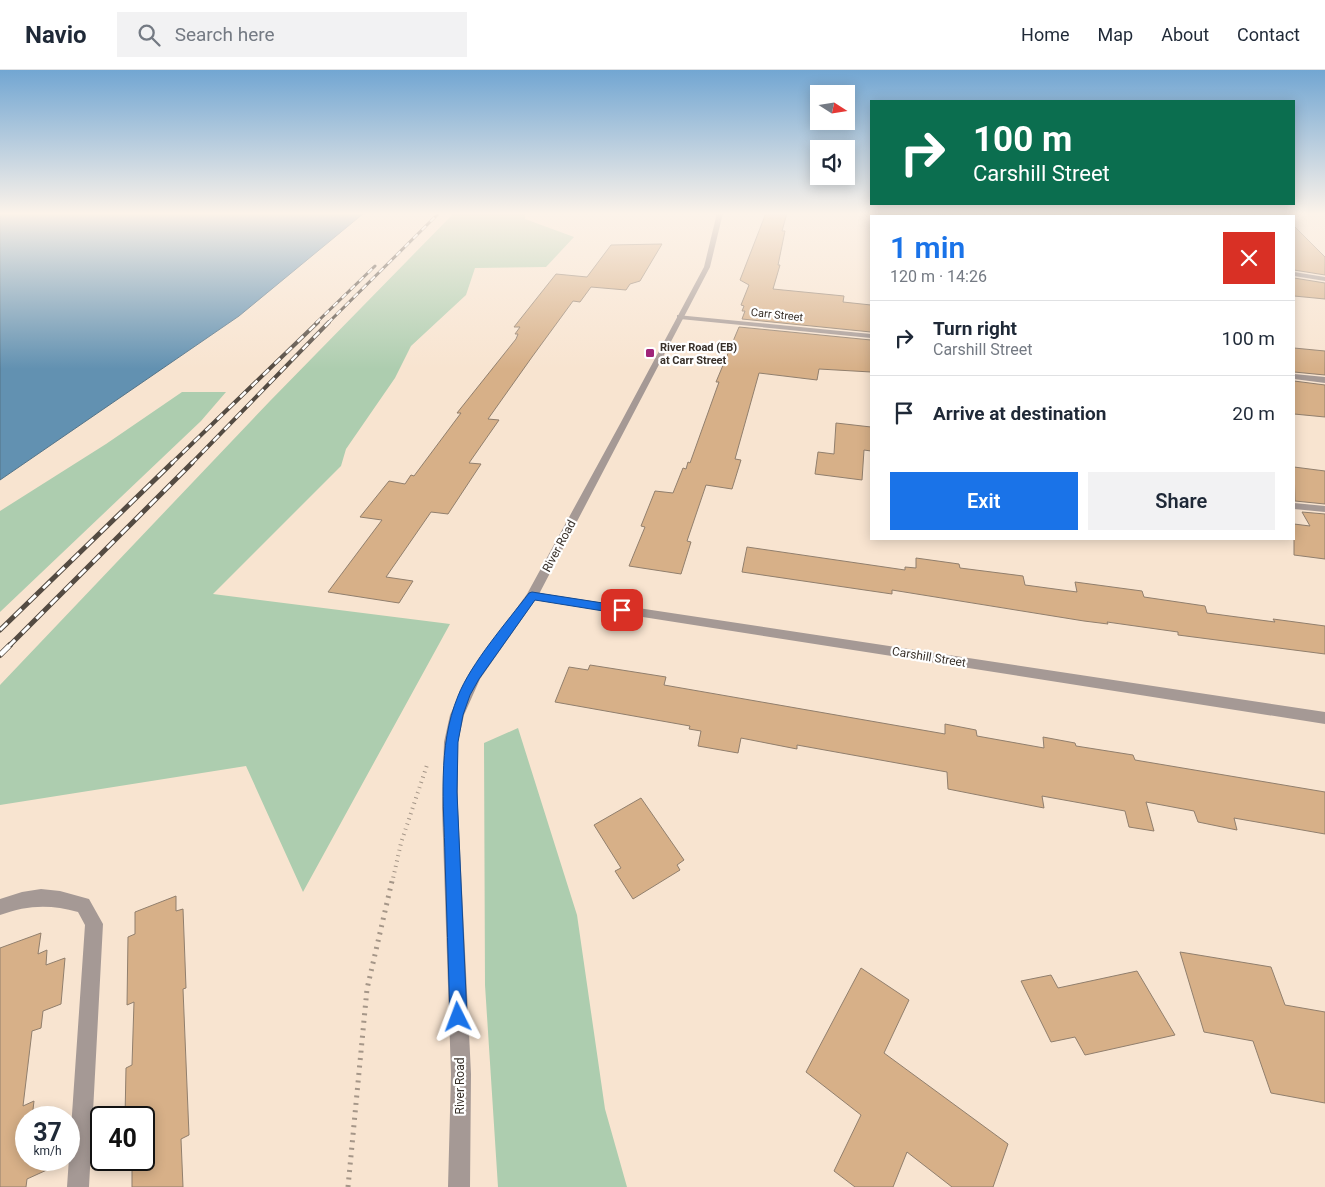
<!DOCTYPE html>
<meta charset="utf-8">
<style>
:root{--surface:#fff;--page:#f2f2f3;--text:#1f2937;--muted:#747a83;--line:#e0e1e3;--accent:#1a73e8}
body{margin:0;font-family:Roboto,sans-serif;background:var(--page);color:var(--text);height:100vh;display:flex;flex-direction:column;font-size:19px;white-space:nowrap}
*{box-sizing:border-box;margin:0}
p{font-size:16px;color:var(--muted)}
.icon{flex:none;width:28px;height:28px;fill:none;stroke:currentColor;stroke-width:2;stroke-linecap:round;stroke-linejoin:round}
.map{position:relative;flex:1;overflow:hidden}
.details{position:absolute;left:870px;top:145px;width:425px;height:325px;display:flex;flex-direction:column;background:var(--surface);border-radius:0px;box-shadow:0 2px 12px #0003}
.details>*{flex:none}
.banner{position:absolute;left:870px;top:30px;width:425px;height:105px;border-radius:0px;box-shadow:0 2px 12px #0003;background:#0b6e4f;color:#fff;overflow:hidden}
.needle{width:32px;rotate:102deg}
.controls{position:absolute;left:810px;top:15px;display:grid;gap:10px}
.controls a{display:grid;place-items:center;width:45px;height:45px;border-radius:0px;background:var(--surface);box-shadow:0 2px 12px #0003;font-size:25px}
.speed{position:absolute;left:15px;top:1036px;display:flex;gap:10px;font-size:25px;font-weight:700;text-align:center}
.speed>*{display:grid;place-content:center;width:65px;height:65px;border-radius:50%;background:var(--surface);box-shadow:0 2px 12px #0003;line-height:1}
.speed small{font-size:12px;font-weight:400}
.speed .limit{border:2px solid #111;border-radius:8px;background:#fff;color:#111}
.pin{position:absolute;display:grid;place-items:center;width:42px;height:42px;color:#fff;margin:-21px;border-radius:10px;box-shadow:0 2px 8px #0006}
.me{position:absolute;width:55px;margin:-28px;rotate:357deg;stroke-linejoin:round;filter:drop-shadow(0 0 4px #0008)}
.turn{display:flex;align-items:center;gap:18px;height:105px;padding:0 20px;font-size:22px}
.turn .icon{width:65px;height:65px;stroke-width:2.5}
.turn b{display:block;font-size:35px;line-height:42px}
.round{display:grid;place-items:center;flex:none;width:52px;height:52px;border-radius:0px;background:var(--page)}
.overview{display:flex;align-items:center;justify-content:space-between;height:85px;padding:0 20px}
h1{font-size:30px;font-weight:600;line-height:38px;color:var(--accent)}
.cta{display:flex;gap:10px;margin-top:auto;padding:10px 20px}
.cta a{flex:1;height:58px;border-radius:0px;background:var(--accent);color:#fff;font-size:20px;font-weight:600;line-height:58px;text-align:center}
.cta a+a{background:var(--page);color:var(--text)}
ul{padding:0;list-style:none}
li{display:flex;align-items:center;gap:15px;height:75px;padding:0 20px;border-top:1px solid var(--line)}
li div{flex:1}
li b{display:block;font-size:19px}
li em{font-style:normal}
header{display:flex;align-items:center;gap:30px;box-sizing:border-box;height:70px;padding:0 25px;background:var(--surface);border-bottom:1px solid var(--line)}
header strong{font-size:24px}
nav{display:flex;gap:28px;margin-inline-start:auto;font-size:18px}
.search{width:350px;height:45px;background:var(--page);display:flex;align-items:center;gap:12px;box-sizing:border-box;padding:0 18px;border-radius:0px;color:var(--muted);font-size:19px}
.map>svg:first-child{display:block}
</style>
<header>
<strong>Navio</strong>
<div class="search"><svg class="icon" aria-label="search" viewBox="0 0 24 24"><circle cx="10" cy="10" r="6"/><path d="M15 15l6 6"/></svg>Search here</div>
<nav><a>Home</a><a>Map</a><a>About</a><a>Contact</a></nav>
</header>
<div class="map">
<svg width="1325" height="1117" viewBox="0 0 1325 1117">
<rect width="100%" height="100%" fill="#f8e4d0"/>
<path fill="#adcdaf" d="M 454,143 L 525,143 L 525,149 L 574,167 L 546,197 L 475,198 L 466,225 L 411,276 L 395,308 L 346,379 L 341,396 L 213,524 L 450,554 L 303,822 L 246,696 L 0,735 L 0,615 L 270,331 Z
M 182,322 L 226,322 L 201,351 L 0,542 L 0,441 L 106,374 Z
M 518,658 L 577,845 L 605,1039 L 627,1117 L 498,1117 L 485,915 L 484,673 Z"/>
<path fill="#6291b1" stroke="#557488" d="M 0,143 L 364,143 L 239,246 L 0,410 Z"/>
<path fill="#d7b088" stroke="#917f6d" d="M 766,143 L 787,143 L 782,161 L 785,161 L 778,195 L 780,195 L 773,219 L 844,226 L 843,232 L 871,235 L 871,262 L 742,249 L 745,241 L 742,241 L 744,236 L 741,235 L 749,215 L 740,210 Z
M 1294,156 L 1325,187 L 1325,205 L 1294,200 Z
M 662,174 L 640,211 L 630,214 L 626,220 L 591,217 L 580,232 L 573,231 L 532,287 L 488,349 L 499,350 L 469,393 L 481,394 L 448,444 L 431,442 L 386,507 L 413,511 L 399,533 L 328,522 L 382,450 L 360,447 L 389,411 L 405,414 L 411,405 L 414,406 L 461,343 L 457,343 L 516,269 L 518,264 L 515,264 L 520,257 L 514,257 L 556,204 L 587,207 L 611,175 Z
M 1294,208 L 1325,213 L 1325,229 L 1294,226 Z
M 739,257 L 871,270 L 871,302 L 819,299 L 817,310 L 759,303 L 735,389 L 741,390 L 732,419 L 706,415 L 687,471 L 691,472 L 681,504 L 629,496 L 645,457 L 641,456 L 655,421 L 673,423 L 683,398 L 686,399 L 688,392 L 690,393 L 719,312 L 716,312 Z
M 1294,278 L 1325,281 L 1325,305 L 1294,302 Z
M 1294,311 L 1325,315 L 1325,347 L 1294,344 Z
M 836,353 L 871,357 L 871,381 L 864,380 L 862,410 L 815,404 L 818,382 L 834,384 Z
M 1294,397 L 1325,401 L 1325,434 L 1295,431 Z
M 1302,442 L 1325,444 L 1325,489 L 1294,485 L 1294,454 L 1310,456 Z
M 747,477 L 905,500 L 905,497 L 916,498 L 916,488 L 959,494 L 960,498 L 1023,506 L 1025,515 L 1077,522 L 1075,512 L 1142,521 L 1144,527 L 1205,536 L 1207,543 L 1275,552 L 1273,549 L 1325,556 L 1325,584 L 1178,565 L 1178,562 L 1107,552 L 1108,554 L 1084,551 L 892,520 L 892,524 L 742,502 Z
M 590,595 L 666,607 L 664,615 L 945,664 L 945,654 L 976,660 L 977,666 L 1044,678 L 1043,667 L 1075,673 L 1076,676 L 1133,685 L 1135,690 L 1325,722 L 1325,764 L 1234,748 L 1237,760 L 1198,752 L 1194,741 L 1146,732 L 1154,761 L 1129,757 L 1125,741 L 1042,726 L 1044,738 L 948,719 L 947,702 L 797,675 L 797,679 L 741,668 L 738,683 L 698,676 L 701,661 L 689,659 L 690,656 L 555,632 L 569,597 L 588,600 Z
M 641,728 L 684,790 L 677,795 L 680,800 L 633,829 L 615,801 L 621,798 L 594,755 Z
M 176,826 L 176,841 L 183,839 L 186,918 L 183,919 L 189,1065 L 181,1069 L 183,1117 L 132,1117 L 132,1090 L 144,1090 L 144,1048 L 125,1048 L 126,998 L 132,995 L 134,932 L 127,935 L 128,867 L 135,864 L 135,842 Z
M 41,863 L 38,884 L 47,880 L 46,895 L 65,888 L 61,934 L 43,941 L 41,958 L 32,961 L 23,1036 L 34,1031 L 32,1048 L 26,1048 L 26,1090 L 50,1090 L 49,1099 L 27,1109 L 26,1117 L 0,1117 L 0,878 Z
M 1180,882 L 1271,897 L 1285,935 L 1325,942 L 1325,1033 L 1271,1023 L 1253,971 L 1204,962 Z
M 861,898 L 909,930 L 884,983 L 1008,1074 L 993,1117 L 952,1117 L 907,1082 L 893,1117 L 855,1117 L 834,1101 L 861,1045 L 806,1002 Z
M 1137,901 L 1175,965 L 1085,985 L 1075,967 L 1051,972 L 1021,911 L 1051,905 L 1058,918 Z"/>
<g fill="none" stroke-linecap="round" stroke-linejoin="round">
<path stroke="#a59688" stroke-width="4" stroke-dasharray="1 4.5" stroke-linecap="butt" d="M 392,813 L 401,773 L 427,695"/>
<path stroke="#a59688" stroke-width="5" stroke-dasharray="2 5.5" stroke-linecap="butt" d="M 348,1117 L 367,919 L 392,811"/>
<path fill="#a59995" fill-rule="evenodd" d="M 1294,433 L 1325,436 L 1325,442 L 1294,439 Z
M 41,819 L 60,821 L 89,829 L 103,854 L 89,1117 L 67,1117 L 85,855 L 78,842 C 50,834 27,835 0,845 L 0,829 L 22,822 Z"/>
<path fill="#a59995" fill-rule="evenodd" d="M 937,143 L 943,143 L 944,146 L 938,146 Z
M 1294,202 L 1325,207 L 1325,211 L 1294,206 Z
M 677,245 L 871,264 L 871,268 L 680,249 L 677,249 Z
M 1294,304 L 1325,307 L 1325,313 L 1294,309 Z
M 532,522 L 1325,642 L 1325,654 L 528,529 L 526,526 Z"/>
<path fill="#a59995" fill-rule="evenodd" d="M 717,143 L 723,143 L 710,197 L 538,526 L 480,609 L 464,645 L 458,672 L 458,738 L 471,1004 L 470,1117 L 448,1117 L 451,1004 L 442,738 L 444,672 L 450,645 L 470,602 L 527,524 L 620,354 L 704,197 Z"/>
<g stroke="#544b42" stroke-width="3">
<path id="rail-far3" d="M 316,253 L 375,196
M 328,253 L 439,143"/>
</g>
<g stroke="#544b42" stroke-width="4">
<path id="rail-far2" d="M 171,394 L 318,252
M 191,394 L 329,252"/>
</g>
<g stroke="#544b42" stroke-width="5">
<path id="rail-far1" d="M 0,560 L 172,393
M 8,577 L 192,393"/>
</g>
<g stroke="#544b42" stroke-width="6">
<path id="rail" d="M 0,585 L 10,575"/>
</g>
<use href="#rail-far3" stroke="#fff" stroke-width="2" stroke-dasharray="6" stroke-linecap="butt"/>
<use href="#rail-far2" stroke="#fff" stroke-width="2.5" stroke-dasharray="8" stroke-linecap="butt"/>
<use href="#rail-far1" stroke="#fff" stroke-width="3" stroke-dasharray="10" stroke-linecap="butt"/>
<use href="#rail" stroke="#fff" stroke-width="4.5" stroke-dasharray="13" stroke-linecap="butt"/>
</g>
<linearGradient id="sky" x2="0" y2="1"><stop stop-color="#72a6d2"/><stop offset="0.48" stop-color="#fcf3ea"/><stop offset="1" stop-color="#fcf3ea" stop-opacity="0"/></linearGradient>
<rect width="1325" height="299" fill="url(#sky)"/>
<path fill="#1a73e8" stroke="#114b97" d="M 532,522 L 622,536 L 627,540 L 622,544 L 535,530 L 479,609 L 470,625 L 463,645 L 458,672 L 457,722 L 467,947 L 465,953 L 458,955 L 452,953 L 450,947 C 448,894 447,841 445,788 C 444,734 437,677 458,626 C 471,593 507,552 529,523 Z"/>
<rect fill="#a02479" stroke="#fff" stroke-width="2" x="645" y="278" width="10" height="10" rx="2.5"/>
<g text-anchor="middle" dominant-baseline="central" stroke-width="4.5" stroke-linejoin="round" paint-order="stroke">
<g font-size="11" fill="#383029" stroke="#fff">
<text transform="translate(777 245) rotate(6)">Carr Street</text>
</g>
<g font-size="11" font-weight="bold" fill="#383029" stroke="#fff" text-anchor="start">
<text x="660" y="277">River Road (EB)<tspan x="660" dy="13">at Carr Street</tspan></text>
</g>
<g font-size="12" fill="#383029" stroke="#fff">
<text transform="translate(559 476) rotate(-62)">River Road</text>
<text transform="translate(929 587) rotate(9)">Carshill Street</text>
<text transform="translate(460 1016) rotate(-90)">River Road</text>
</g>
</g>
</svg>
<div class="controls">
<a><svg class="needle" viewBox="-14 -14 28 28"><path d="M0-13l5 13h-10z" fill="#e53935"/><path d="M0 13l5-13h-10z" fill="#747a83"/></svg></a>
<a><svg class="icon" aria-label="sound" viewBox="0 0 24 24"><path d="M4 9h4l5-4v14l-5-4H4zM17 9q2 3 0 6"/></svg></a>
</div>
<div class="speed"><div>37<small>km/h</small></div><div class="limit">40</div></div>
<div class="pin" style="left:622px;top:540px;background:#d93025"><svg class="icon" aria-label="arrive" viewBox="0 0 24 24"><path d="M6 21V4h12l-3 4 3 4H6"/></svg></div>
<svg class="me" style="left:458px;top:947px" viewBox="-20 -20 40 40"><path d="M0-17L14 15 0 8-14 15z" fill="#1a73e8" stroke="#fff" stroke-width="4"/></svg>
<div class="banner">
<div class="turn"><svg class="icon" aria-label="right" viewBox="0 0 24 24"><path d="M7 20v-9h11M14 6l5 5-5 5"/></svg><div><b>100 m</b>Carshill Street</div></div>
</div>
<section class="details">
<div class="overview"><div><h1>1 min</h1><p>120 m · 14:26</p></div><a class="round" style="background:#d93025;color:#fff"><svg class="icon" aria-label="close" viewBox="0 0 24 24"><path d="M6 6l12 12M18 6L6 18"/></svg></a></div>
<ul>
<li><svg class="icon" aria-label="right" viewBox="0 0 24 24"><path d="M7 20v-9h11M14 6l5 5-5 5"/></svg><div><b>Turn right</b><p>Carshill Street</p></div><em>100 m</em></li>
<li><svg class="icon" aria-label="arrive" viewBox="0 0 24 24"><path d="M6 21V4h12l-3 4 3 4H6"/></svg><div><b>Arrive at destination</b></div><em>20 m</em></li>
</ul>
<div class="cta"><a>Exit</a><a>Share</a></div>
</section>
</div>
